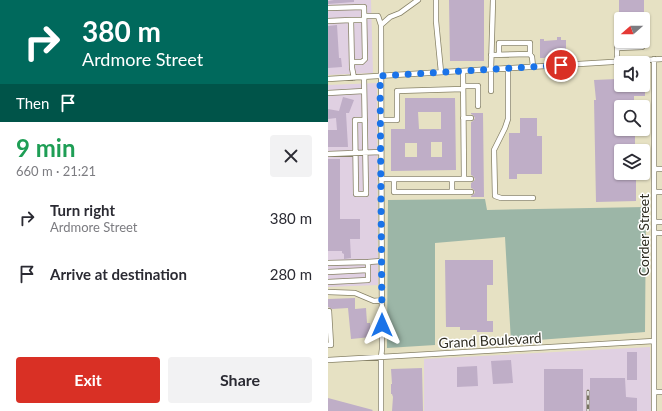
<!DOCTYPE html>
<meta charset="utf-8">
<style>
:root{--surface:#fff;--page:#f2f2f3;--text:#2b2b33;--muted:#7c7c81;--accent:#d93025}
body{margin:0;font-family:Lato,sans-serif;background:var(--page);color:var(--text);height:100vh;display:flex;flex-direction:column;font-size:15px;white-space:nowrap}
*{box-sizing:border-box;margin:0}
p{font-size:13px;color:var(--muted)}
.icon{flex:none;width:22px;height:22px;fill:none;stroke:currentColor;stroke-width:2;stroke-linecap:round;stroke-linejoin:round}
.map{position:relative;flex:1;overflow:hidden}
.panel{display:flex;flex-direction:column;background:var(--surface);width:328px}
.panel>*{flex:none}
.guide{background:#00695c;color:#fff;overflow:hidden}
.needle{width:26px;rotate:250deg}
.tools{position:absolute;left:286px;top:12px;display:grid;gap:8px}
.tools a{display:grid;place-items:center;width:36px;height:36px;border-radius:4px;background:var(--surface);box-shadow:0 1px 3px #0004;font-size:20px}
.pin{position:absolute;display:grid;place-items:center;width:34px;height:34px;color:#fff;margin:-17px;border:2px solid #fff;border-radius:50%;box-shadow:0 1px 4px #0007}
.me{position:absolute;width:44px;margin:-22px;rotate:0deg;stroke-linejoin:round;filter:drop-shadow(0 0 3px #0008)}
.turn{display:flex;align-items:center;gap:14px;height:84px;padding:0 16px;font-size:18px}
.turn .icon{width:52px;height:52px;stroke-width:2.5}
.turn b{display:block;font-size:28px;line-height:34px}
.then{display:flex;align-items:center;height:38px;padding:0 16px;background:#0003;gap:8px;font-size:15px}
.round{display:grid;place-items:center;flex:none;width:42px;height:42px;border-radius:4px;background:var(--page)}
.headline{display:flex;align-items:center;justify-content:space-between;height:68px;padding:0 16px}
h1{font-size:24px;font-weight:700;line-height:30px;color:#1e9e55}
.cta{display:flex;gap:8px;margin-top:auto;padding:8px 16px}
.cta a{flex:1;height:46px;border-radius:4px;background:var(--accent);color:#fff;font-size:16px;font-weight:700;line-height:46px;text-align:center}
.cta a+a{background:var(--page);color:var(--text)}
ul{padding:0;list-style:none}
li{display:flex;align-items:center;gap:12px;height:56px;padding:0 16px}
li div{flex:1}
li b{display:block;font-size:15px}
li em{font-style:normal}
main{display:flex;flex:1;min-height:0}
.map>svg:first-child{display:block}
</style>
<main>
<section class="panel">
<div class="guide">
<div class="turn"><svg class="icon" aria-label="right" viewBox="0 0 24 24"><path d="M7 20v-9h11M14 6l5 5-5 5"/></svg><div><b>380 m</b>Ardmore Street</div></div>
<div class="then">Then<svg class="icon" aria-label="arrive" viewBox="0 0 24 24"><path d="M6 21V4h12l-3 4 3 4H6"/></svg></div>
</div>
<div class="headline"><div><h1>9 min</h1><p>660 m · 21:21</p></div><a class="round"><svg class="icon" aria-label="close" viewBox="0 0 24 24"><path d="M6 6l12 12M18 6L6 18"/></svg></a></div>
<ul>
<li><svg class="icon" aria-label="right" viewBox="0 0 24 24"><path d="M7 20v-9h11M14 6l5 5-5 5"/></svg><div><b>Turn right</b><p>Ardmore Street</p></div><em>380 m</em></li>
<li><svg class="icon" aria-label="arrive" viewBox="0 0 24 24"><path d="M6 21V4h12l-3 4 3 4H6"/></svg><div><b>Arrive at destination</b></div><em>280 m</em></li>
</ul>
<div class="cta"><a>Exit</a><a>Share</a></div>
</section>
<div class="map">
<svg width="334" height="411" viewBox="0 0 334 411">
<rect width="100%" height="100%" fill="#e6e1c3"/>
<path fill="#e0d0e2" d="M 0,0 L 43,0 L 45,73 L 0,75 Z
M 49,83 L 50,285 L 0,287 L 0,85 Z
M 322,347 L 323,411 L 96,411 L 96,359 Z"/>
<path fill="#9cb6a7" d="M 157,199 L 159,210 L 318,207 L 317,332 L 183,342 L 177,237 L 107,243 L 107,345 L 59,348 L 60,200 Z"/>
<path fill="#bfaec7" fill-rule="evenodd" d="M 6,0 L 26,0 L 26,2 L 0,4 L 0,1 Z
M 121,0 L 156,0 L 156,61 L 122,61 Z
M 291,0 L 316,0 L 316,19 L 291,19 Z
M 9,25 L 11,58 L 13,58 L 14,67 L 0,68 L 0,26 Z
M 229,37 L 233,37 L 233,40 L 238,40 L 238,58 L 232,58 L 232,57 L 217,57 L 217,58 L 212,58 L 212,39 L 216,39 L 216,41 L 229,40 Z
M 289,73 L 293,73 L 293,85 L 317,85 L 317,96 L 306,96 L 306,107 L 293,107 L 293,129 L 307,129 L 307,151 L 293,151 L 293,173 L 308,173 L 308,201 L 268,202 L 266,100 L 268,100 L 266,80 L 289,79 Z
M 15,97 L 26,100 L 21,113 L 18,113 L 20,147 L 0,147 L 0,130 L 9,130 L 8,118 L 0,119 L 0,109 L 11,111 Z
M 77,98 L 127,98 L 128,170 L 63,171 L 63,129 L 77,129 ZM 90,112 L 113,112 L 113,129 L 91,129 ZM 103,142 L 114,142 L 114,157 L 103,157 ZM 77,143 L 89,143 L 89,157 L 77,157 Z
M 143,113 L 155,113 L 156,197 L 143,197 L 143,196 L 146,194 L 147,192 L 145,189 L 143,188 L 143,183 L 146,181 L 147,179 L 145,176 L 143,175 L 143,122 L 145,121 L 147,118 L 145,115 L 143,114 Z
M 192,118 L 209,118 L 209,136 L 214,136 L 214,174 L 189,174 L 189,179 L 181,179 L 181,133 L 192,133 Z
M 0,159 L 12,159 L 12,219 L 32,219 L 32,239 L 22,239 L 23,258 L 16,259 L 16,254 L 14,253 L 14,251 L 0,251 Z
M 117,260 L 165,260 L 165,285 L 159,285 L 159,321 L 165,321 L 165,332 L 149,332 L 149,330 L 132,330 L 132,327 L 118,327 Z
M 27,298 L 27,309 L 38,308 L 39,323 L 42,323 L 43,337 L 23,339 L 20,308 L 4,309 L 0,307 L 0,299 Z
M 299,352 L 309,352 L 309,380 L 299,380 Z
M 183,360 L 185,383 L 165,384 L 163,361 Z
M 149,366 L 150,386 L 129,387 L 129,367 Z
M 94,368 L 95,411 L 64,411 L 65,397 L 64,394 L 63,394 L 63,384 L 64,384 L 63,369 Z
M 216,369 L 255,369 L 255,411 L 216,411 Z
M 262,378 L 297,378 L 298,397 L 309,398 L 309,411 L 262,411 Z
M 0,398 L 45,410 L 44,411 L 0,411 Z"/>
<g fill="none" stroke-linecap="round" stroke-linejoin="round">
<g stroke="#878267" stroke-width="6">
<path id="minor" d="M 108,0 L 108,21 L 113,72
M 0,8 L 36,7 L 37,59 L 34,62 L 24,62
M 36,16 L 50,16 L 53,25
M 23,20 L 36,20
M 0,21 L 23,20 L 24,68 L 26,78
M 289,48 L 314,47 L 314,41
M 163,55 L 202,54
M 171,55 L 171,43 L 202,43 L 202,54 L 204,57 L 205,67
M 326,59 L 326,411
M 289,61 L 289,37 L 293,37
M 180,68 L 180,119 L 177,128 L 166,150 L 167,196 L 173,198 L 205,198
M 135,71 L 136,179
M 36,77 L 38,194 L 28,194 L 27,120 L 37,120
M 0,79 L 334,59
M 135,86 L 150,86 L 150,106
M 163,91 L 163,69 L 165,0
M 0,93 L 36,91
M 135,118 L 143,118
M 53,120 L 69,120 L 69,91 L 135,89
M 0,154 L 53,152
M 326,169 L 334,169
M 53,179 L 143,179
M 66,179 L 66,192 L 143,192
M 124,192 L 124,179
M 326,192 L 334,192
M 326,222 L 334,222
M 326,233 L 334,233
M 0,263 L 40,262
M 0,272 L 40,270
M 0,282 L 40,280 L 40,262 L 54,261
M 0,292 L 27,293 L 46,301 L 54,300
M 0,345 L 3,345 L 1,311
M 0,360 L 326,341
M 326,392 L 334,392
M 53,411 L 53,357 L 54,349 L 53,25 L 62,17 L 72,13 L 90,0"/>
</g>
<use href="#minor" stroke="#fff" stroke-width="4.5"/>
<g stroke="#777461" stroke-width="3">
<path id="rail" d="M 260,391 L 260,411"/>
</g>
<use href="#rail" stroke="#fff" stroke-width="1.5" stroke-dasharray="4.5" stroke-linecap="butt"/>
</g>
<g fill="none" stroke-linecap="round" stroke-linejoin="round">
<path stroke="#1a73e8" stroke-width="7" stroke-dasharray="0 12.6" d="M 54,325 L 52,76 L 233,65"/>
</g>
<g text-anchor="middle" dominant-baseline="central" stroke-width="3" stroke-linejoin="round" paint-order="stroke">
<g font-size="14" fill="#2e2c20" stroke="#fff">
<text transform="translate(315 235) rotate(-90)">Corder Street</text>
<text transform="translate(162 340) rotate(-3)">Grand Boulevard</text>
</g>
</g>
</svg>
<div class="tools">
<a><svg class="needle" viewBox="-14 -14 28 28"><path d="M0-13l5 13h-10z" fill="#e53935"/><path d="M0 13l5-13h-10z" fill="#7c7c81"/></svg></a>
<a><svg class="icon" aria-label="sound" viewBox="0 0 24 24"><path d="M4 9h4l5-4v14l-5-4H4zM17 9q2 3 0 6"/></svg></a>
<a><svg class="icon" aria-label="search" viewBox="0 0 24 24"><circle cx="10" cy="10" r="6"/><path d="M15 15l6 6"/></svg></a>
<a><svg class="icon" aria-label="layers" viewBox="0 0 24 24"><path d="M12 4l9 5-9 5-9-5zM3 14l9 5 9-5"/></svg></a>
</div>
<div class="pin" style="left:233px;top:65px;background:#d93025"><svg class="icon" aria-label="arrive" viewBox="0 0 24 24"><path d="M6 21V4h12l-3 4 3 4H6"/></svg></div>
<svg class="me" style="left:54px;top:325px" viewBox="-20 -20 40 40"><path d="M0-17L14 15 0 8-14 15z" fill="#1a73e8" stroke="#fff" stroke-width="4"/></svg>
</div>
</main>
